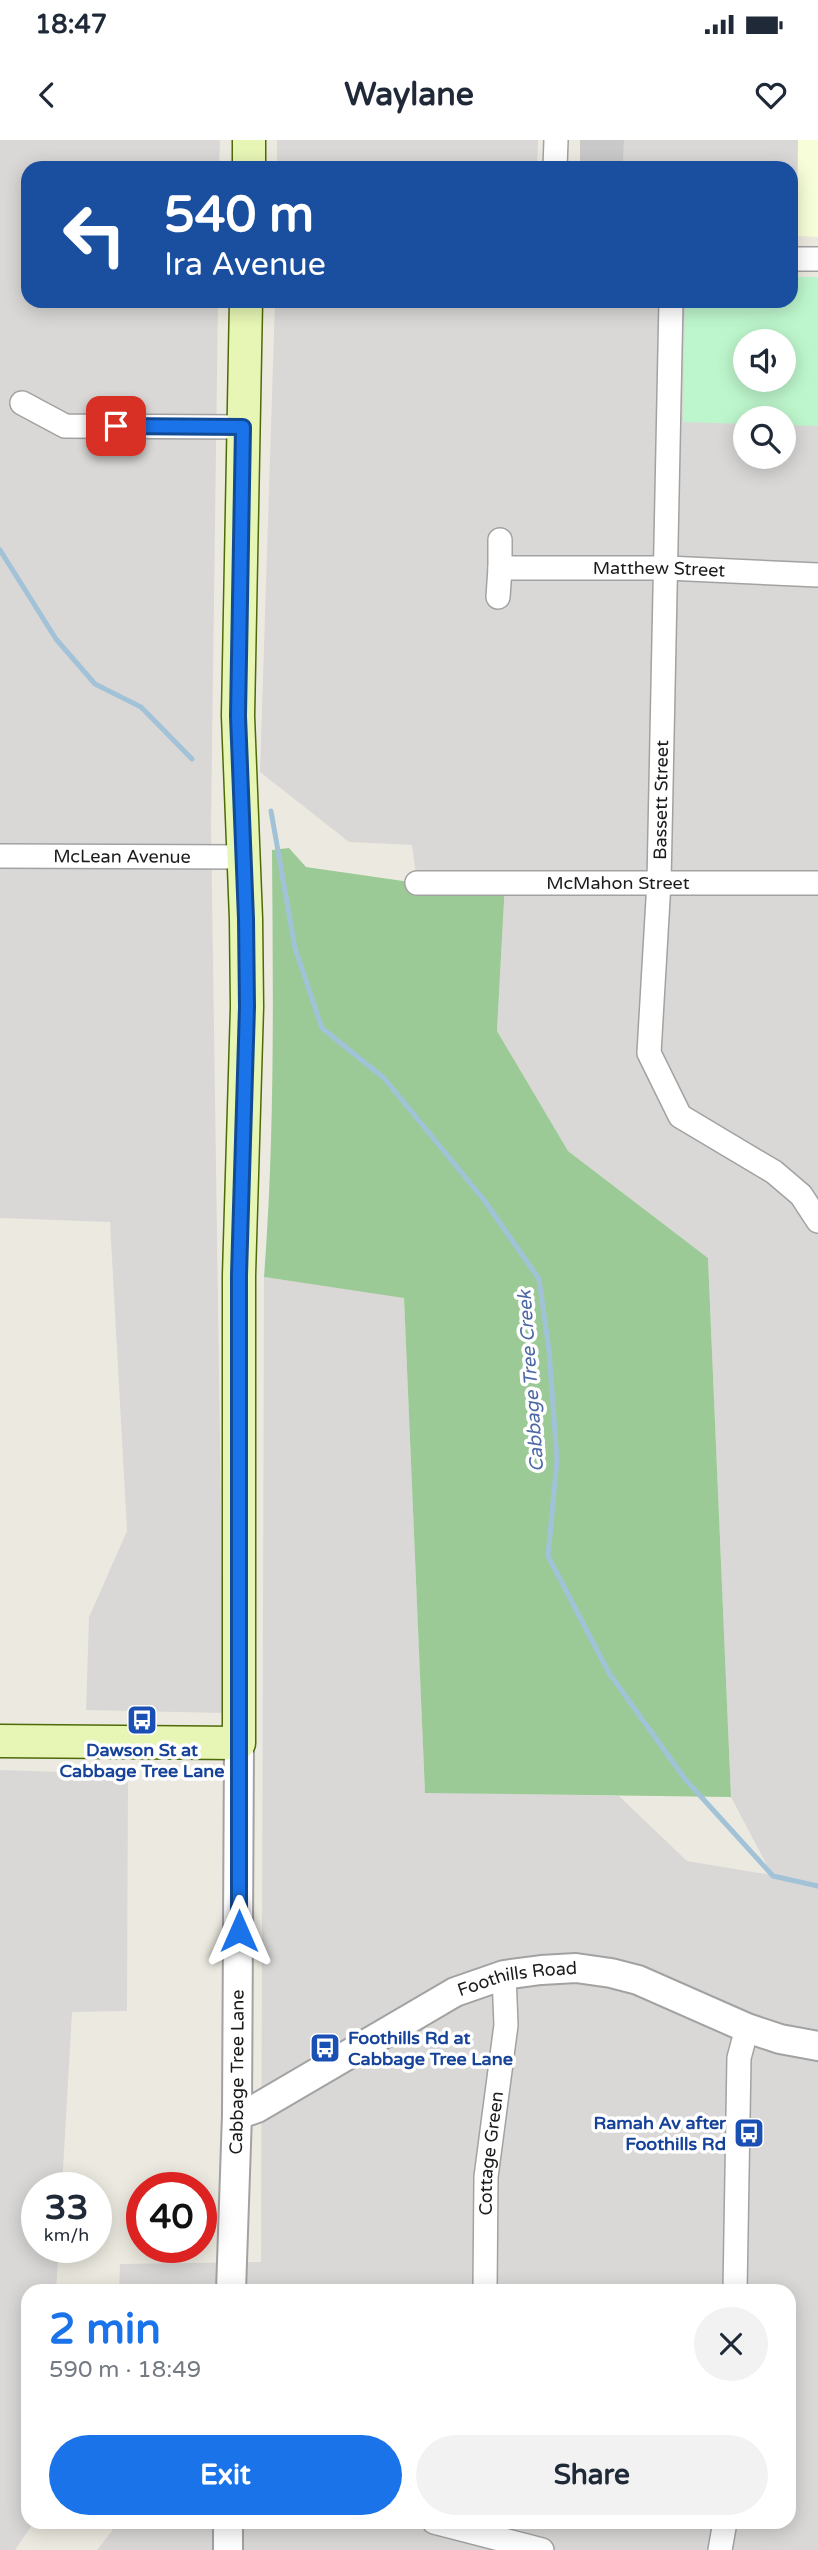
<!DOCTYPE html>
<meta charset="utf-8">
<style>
:root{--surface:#fff;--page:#f2f2f3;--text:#1f2937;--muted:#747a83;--accent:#1a73e8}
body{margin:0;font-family:"Varela Round",sans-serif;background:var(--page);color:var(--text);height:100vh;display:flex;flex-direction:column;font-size:26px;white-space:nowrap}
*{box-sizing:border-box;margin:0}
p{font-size:23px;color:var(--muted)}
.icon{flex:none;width:38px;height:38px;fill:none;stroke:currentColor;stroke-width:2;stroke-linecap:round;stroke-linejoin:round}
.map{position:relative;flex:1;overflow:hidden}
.panel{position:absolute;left:21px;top:2144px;width:775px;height:245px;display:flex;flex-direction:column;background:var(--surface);border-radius:21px;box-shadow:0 4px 18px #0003}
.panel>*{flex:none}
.banner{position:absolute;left:21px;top:21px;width:777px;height:147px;border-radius:21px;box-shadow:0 4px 18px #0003;background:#1a4fa0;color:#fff;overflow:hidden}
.tools{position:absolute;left:733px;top:189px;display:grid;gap:14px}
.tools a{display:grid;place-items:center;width:63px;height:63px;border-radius:50%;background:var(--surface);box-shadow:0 4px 18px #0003;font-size:35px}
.speed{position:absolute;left:21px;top:2032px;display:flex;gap:14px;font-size:35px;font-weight:700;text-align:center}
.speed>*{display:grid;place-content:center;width:91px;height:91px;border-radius:50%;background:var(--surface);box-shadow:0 4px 18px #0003;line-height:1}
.speed small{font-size:18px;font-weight:400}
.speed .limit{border:10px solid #d22;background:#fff;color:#111}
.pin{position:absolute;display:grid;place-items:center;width:60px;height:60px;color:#fff;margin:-30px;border-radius:14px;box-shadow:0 4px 10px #0006}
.me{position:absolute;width:77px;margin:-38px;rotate:0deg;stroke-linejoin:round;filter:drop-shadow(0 0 5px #0008)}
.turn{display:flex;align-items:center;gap:24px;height:147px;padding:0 28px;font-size:32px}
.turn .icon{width:91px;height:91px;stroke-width:2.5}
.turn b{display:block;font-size:49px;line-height:60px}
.round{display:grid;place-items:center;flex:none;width:74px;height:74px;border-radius:37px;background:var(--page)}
.head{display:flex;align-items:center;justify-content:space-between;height:119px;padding:0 28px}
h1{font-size:42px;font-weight:700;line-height:52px;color:var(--accent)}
.button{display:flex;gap:14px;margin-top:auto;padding:14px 28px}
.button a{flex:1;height:80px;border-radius:42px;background:var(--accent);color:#fff;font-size:28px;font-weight:700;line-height:80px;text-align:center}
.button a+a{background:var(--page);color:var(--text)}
.status{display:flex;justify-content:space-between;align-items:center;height:49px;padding:0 35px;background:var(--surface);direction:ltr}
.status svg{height:19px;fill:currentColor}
header{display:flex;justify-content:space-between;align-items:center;height:91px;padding:0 28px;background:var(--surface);font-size:32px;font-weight:700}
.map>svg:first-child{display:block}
</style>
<div class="status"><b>18:47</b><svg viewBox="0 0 49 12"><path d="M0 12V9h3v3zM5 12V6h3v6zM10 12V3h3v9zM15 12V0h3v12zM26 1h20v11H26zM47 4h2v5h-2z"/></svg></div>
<header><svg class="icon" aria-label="back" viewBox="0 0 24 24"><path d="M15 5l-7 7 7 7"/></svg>Waylane<svg class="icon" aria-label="heart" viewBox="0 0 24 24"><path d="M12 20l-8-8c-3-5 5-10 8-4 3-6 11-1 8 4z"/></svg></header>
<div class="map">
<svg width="818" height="2410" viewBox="0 0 818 2410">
<rect width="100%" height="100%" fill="#eceae0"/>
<path fill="#d9d8d7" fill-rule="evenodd" d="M 0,0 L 220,0 L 219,28 L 28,28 L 28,161 L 218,161 L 211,684 L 224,1573 L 86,1570 L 89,1477 L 127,1391 L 110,1082 L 0,1078 Z
M 277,0 L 538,0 L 537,28 L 277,28 Z
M 624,0 L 798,0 L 797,96 L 791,96 L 791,28 L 623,28 Z
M 791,137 L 818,137 L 818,2410 L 97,2410 L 112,2391 L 113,2382 L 789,2382 L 789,2151 L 119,2151 L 120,2124 L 261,2122 L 264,1137 L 404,1157 L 425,1652 L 619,1656 L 687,1721 L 772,1735 L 731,1657 L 708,1118 L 568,1011 L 497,891 L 505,743 L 417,743 L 412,705 L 349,702 L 260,632 L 275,161 L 791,161 ZM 746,201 L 784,201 L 784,240 L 746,240 ZM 746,278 L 784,278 L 784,317 L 746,317 Z
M 0,1630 L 128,1634 L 127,1871 L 72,1872 L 62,2047 L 37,2048 L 37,2107 L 59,2107 L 56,2151 L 28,2151 L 28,2382 L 34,2382 L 15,2410 L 0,2410 Z"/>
<path fill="#f6fdd8" d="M 798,0 L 818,0 L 818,97 L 797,96 Z"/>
<path fill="#c9c9c9" d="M 580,0 L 624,0 L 623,28 L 580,28 Z"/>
<path fill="#9cca96" d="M 289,708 L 306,727 L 417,743 L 505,743 L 497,891 L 568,1011 L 708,1118 L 731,1657 L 425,1653 L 404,1158 L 264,1137 C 275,995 273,852 272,710 Z"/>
<path fill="#bdf6cc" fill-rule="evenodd" d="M 791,137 L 818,137 L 818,286 L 784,285 L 784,278 L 746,278 L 745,284 L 683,282 L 685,161 L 791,161 ZM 746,201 L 784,201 L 784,240 L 746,240 Z"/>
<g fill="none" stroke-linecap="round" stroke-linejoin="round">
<path stroke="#a2c2d8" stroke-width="5" d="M 0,410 L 56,499 L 95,544 L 141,567 L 192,619
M 271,671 L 295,808 L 322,888 L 384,938 L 484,1060 L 539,1139 L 549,1210 L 557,1320 L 548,1416 L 609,1533 L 685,1639 L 773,1736 L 818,1746"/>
<g stroke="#a2a2a2" stroke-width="26">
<g id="minor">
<path d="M 555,28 L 556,0"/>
<path d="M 791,119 L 818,119"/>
<path d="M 671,161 L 659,742 L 649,913 L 680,976 L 774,1032 L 801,1055 L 818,1081"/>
<path d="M 22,263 L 65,286 L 243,287"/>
<path id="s1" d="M 500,400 L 500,428 L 667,428 L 818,435"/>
<path d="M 498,457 L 500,428"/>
<path id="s2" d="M 0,716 L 243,717"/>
<path id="s3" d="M 417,743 L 818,743"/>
<path id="s4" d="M 485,2151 L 486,2037 L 506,1885 L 504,1835"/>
<path d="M 735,2151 L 739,1918 L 747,1888"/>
<path d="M 434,2382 L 542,2410"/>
<path d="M 720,2410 L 725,2382"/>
</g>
</g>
<g stroke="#a2a2a2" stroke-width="32">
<g id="tertiary">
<path id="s5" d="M 237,1975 L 257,1968 L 455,1852 L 504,1835 L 541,1830 L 576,1828 L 611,1833 L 638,1840 L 747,1888 L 780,1899 L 818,1906"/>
<path id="s6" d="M 231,2151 L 237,1975 L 239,1603"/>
<path d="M 228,2410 L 228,2382"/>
</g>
</g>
<g stroke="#4e6a09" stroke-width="35">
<path id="secondary" d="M 249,28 L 249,0
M 0,1601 L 239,1603 L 239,1135 L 247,867 L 246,779 L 238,576 L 246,161"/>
</g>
<use href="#minor" stroke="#fff" stroke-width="23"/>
<use href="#tertiary" stroke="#fff" stroke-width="28"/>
<use href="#secondary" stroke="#e7f6b4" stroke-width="32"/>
</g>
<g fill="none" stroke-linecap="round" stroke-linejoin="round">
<g stroke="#114b97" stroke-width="18">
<path id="route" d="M 116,286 L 243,287 L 238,576 L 246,779 L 247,867 L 239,1135 L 239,1791"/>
</g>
<use href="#route" stroke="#1a73e8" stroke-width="12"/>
</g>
<defs>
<g id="bus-square" transform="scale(1.575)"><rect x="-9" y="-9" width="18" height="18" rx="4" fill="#1a4fb4" stroke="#fff"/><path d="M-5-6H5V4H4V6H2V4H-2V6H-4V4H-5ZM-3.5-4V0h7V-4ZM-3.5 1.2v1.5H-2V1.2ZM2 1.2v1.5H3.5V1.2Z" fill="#fff"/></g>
</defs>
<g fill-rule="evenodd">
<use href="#bus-square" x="142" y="1580"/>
<use href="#bus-square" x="325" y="1908"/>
<use href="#bus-square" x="749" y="1993"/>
</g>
<g text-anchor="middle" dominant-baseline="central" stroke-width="7" stroke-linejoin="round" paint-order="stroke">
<g font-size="18" fill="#1b1b1b" stroke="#fff">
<text stroke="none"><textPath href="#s1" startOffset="187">Matthew Street</textPath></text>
<text transform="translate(661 660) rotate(-89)">Bassett Street</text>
<text stroke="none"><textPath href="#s2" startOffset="122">McLean Avenue</textPath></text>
<text stroke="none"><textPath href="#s3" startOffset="201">McMahon Street</textPath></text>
<text stroke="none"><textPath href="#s5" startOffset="315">Foothills Road</textPath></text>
<text stroke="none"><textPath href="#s6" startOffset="219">Cabbage Tree Lane</textPath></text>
<text stroke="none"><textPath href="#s4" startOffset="138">Cottage Green</textPath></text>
</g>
<g font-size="18" font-weight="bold" fill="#164399" stroke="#fff">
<text x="142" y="1610">Dawson St at<tspan x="142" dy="21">Cabbage Tree Lane</tspan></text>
<text x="348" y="1898" text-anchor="start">Foothills Rd at<tspan x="348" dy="21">Cabbage Tree Lane</tspan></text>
<text x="726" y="1983" text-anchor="end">Ramah Av after<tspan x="726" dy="21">Foothills Rd</tspan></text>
</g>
<g font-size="19" font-style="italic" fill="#4d69a5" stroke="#fff">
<text transform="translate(531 1241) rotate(-94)">Cabbage Tree Creek</text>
</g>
</g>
</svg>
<div class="tools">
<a><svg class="icon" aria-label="sound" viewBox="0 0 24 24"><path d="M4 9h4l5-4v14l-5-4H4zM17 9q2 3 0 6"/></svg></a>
<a><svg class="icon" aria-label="search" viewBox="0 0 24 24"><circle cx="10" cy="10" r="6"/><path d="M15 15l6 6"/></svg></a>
</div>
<div class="speed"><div>33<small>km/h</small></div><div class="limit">40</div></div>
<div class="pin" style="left:116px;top:286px;background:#d93025"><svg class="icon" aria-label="arrive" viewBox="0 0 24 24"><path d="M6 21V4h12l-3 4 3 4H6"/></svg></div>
<svg class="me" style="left:239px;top:1791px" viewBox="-20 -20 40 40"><path d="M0-17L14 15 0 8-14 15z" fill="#1a73e8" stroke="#fff" stroke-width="4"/></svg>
<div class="banner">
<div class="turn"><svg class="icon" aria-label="left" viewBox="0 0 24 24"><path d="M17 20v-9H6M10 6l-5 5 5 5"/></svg><div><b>540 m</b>Ira Avenue</div></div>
</div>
<section class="panel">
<div class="head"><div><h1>2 min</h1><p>590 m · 18:49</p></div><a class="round"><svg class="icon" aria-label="close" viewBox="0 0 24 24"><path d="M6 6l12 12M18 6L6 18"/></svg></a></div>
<div class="button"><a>Exit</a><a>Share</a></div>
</section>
</div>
